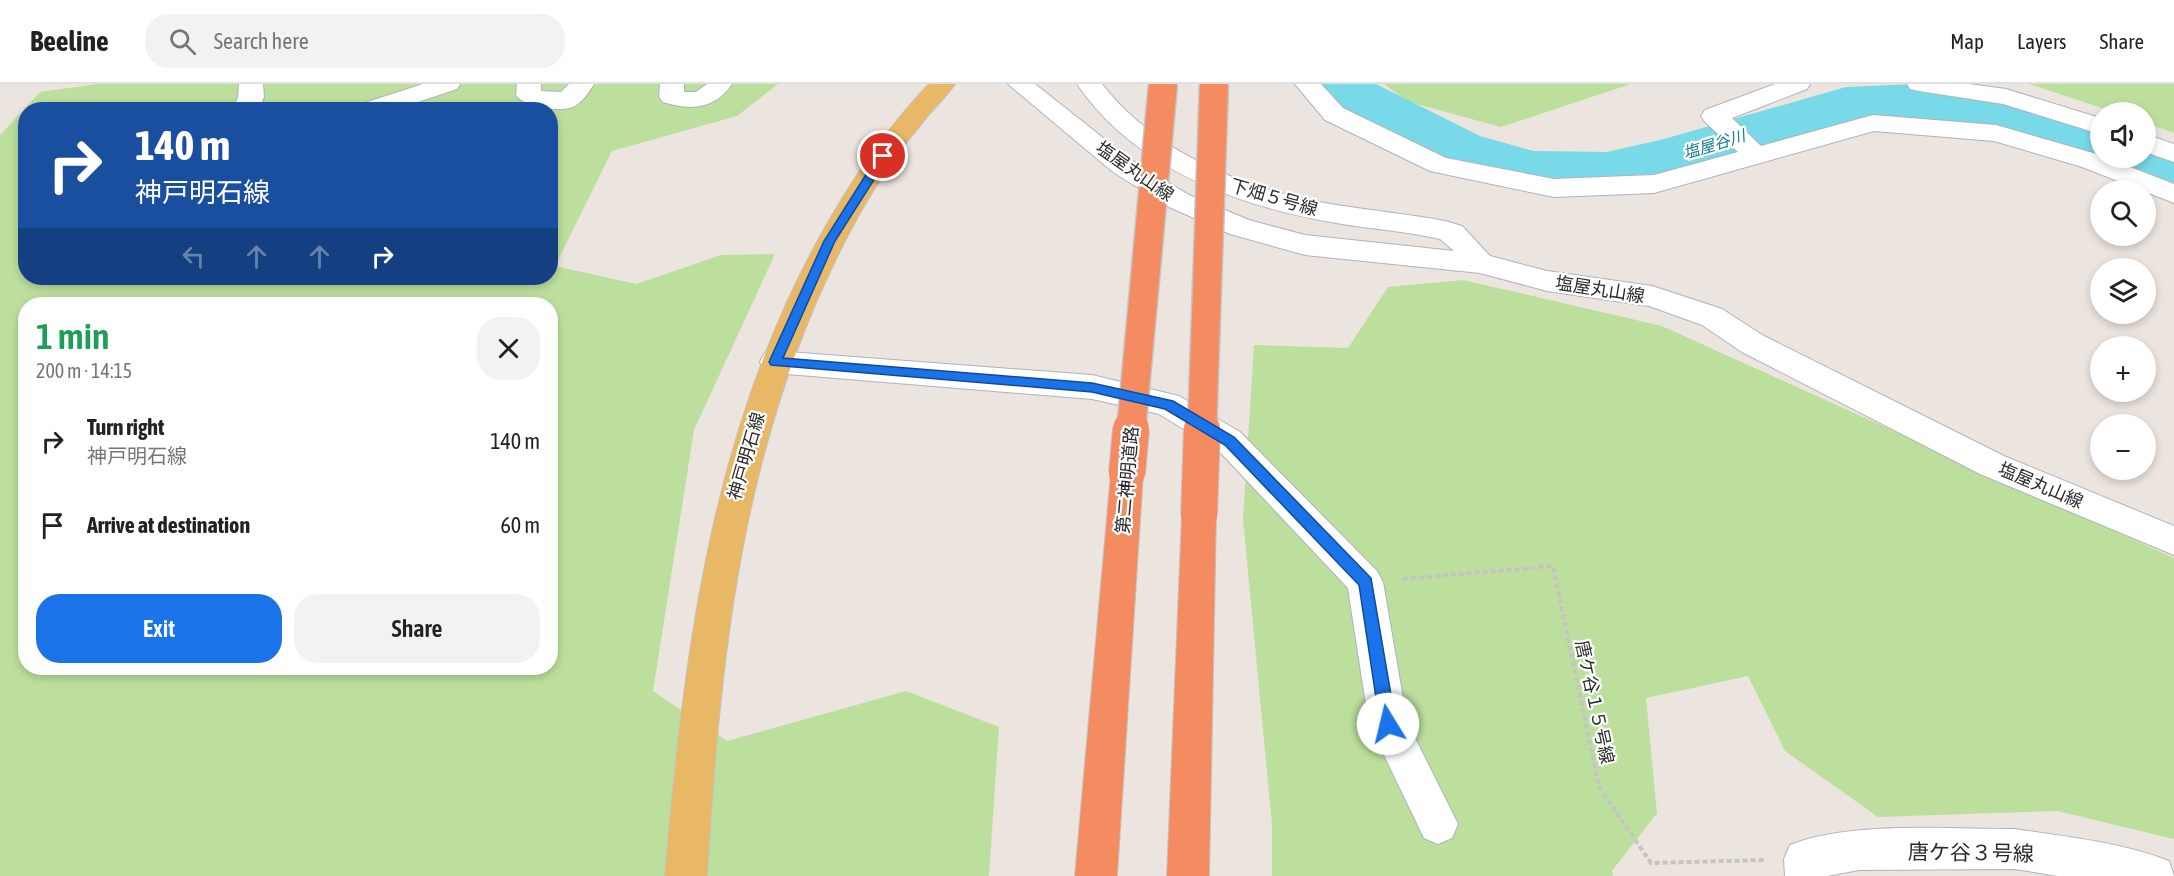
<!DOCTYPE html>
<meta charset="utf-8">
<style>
:root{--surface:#fff;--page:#f2f2f2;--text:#222;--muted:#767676;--line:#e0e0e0;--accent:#1a73e8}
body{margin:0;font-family:"Asap Condensed","Noto Sans JP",sans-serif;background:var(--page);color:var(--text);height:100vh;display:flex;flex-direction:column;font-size:22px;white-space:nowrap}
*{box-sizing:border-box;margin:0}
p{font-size:20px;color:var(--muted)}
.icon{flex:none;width:33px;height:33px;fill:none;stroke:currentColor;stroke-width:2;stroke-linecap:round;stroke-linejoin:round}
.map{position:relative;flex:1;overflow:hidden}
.side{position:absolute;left:18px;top:213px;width:540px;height:378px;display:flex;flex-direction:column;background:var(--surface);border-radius:24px;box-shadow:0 3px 9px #0003}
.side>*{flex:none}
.guide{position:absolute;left:18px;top:18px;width:540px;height:183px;border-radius:24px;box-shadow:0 3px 9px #0003;background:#1a4fa0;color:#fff;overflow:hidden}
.buttons{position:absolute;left:2090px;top:18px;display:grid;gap:12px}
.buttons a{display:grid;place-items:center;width:66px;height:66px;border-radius:50%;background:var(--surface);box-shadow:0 3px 9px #0003;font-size:30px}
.pin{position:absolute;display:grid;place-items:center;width:51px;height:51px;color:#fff;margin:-26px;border:3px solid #fff;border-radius:50%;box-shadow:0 2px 6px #0007}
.me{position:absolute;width:66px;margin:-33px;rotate:351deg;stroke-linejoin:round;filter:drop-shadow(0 0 4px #0008)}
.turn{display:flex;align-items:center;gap:21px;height:126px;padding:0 18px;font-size:27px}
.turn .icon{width:78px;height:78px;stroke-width:2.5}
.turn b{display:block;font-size:42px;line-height:51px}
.lanes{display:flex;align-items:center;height:57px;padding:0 18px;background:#0003;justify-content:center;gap:30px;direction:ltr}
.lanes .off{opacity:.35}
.round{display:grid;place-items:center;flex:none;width:63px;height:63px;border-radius:24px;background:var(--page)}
.headline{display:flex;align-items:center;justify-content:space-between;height:102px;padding:0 18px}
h1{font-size:36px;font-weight:600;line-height:45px;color:#1e9e55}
.action{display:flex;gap:12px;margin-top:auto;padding:12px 18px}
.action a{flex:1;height:69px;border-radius:24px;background:var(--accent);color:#fff;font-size:24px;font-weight:600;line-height:69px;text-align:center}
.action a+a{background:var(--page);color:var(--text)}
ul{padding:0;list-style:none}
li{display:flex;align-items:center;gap:18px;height:84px;padding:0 18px}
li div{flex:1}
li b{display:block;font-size:22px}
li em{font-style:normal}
header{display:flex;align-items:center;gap:36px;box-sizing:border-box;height:84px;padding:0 30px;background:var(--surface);border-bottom:2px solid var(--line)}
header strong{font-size:28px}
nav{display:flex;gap:33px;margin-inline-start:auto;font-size:21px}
.search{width:420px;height:54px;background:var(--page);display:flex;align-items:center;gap:15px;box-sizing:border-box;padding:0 21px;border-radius:24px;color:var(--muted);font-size:22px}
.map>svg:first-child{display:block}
</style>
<header>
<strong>Beeline</strong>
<div class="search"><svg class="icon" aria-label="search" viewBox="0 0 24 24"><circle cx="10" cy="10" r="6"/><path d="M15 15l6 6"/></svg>Search here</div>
<nav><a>Map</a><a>Layers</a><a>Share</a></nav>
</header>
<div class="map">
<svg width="2174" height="792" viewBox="0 0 2174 792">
<rect width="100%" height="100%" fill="#ece4de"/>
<path fill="#bddf9e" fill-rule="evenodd" d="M 97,0 L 778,0 L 737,32 L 612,67 L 555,182 L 636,200 L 721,171 L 775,170 L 694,346 L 653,607 L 727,657 L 906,607 L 999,643 L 989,792 L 0,792 L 0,51 L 40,8 ZM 26,26 L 550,26 L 550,194 L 26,194 ZM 26,220 L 550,220 L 550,584 L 26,584 Z
M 1384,0 L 1631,0 L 1501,43 L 1409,18 Z
M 2029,0 L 2174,0 L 2174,49 L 2145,39 L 2145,28 L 2114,28 Z
M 1463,196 L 1662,242 L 2174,474 L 2174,755 L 2057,727 L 1878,733 L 1785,667 L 1748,592 L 1646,614 L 1657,729 L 1612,787 L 1613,792 L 1272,792 L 1272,741 L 1243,435 L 1254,261 L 1348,264 L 1388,203 Z"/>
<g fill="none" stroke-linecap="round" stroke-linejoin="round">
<path fill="#78d9e8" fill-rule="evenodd" d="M 1313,0 L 1376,0 L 1480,52 L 1533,67 L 1607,68 L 1664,55 L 1846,3 L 1916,0 L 1989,7 L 2100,39 L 2100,74 L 2145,74 L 2145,56 L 2174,65 L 2174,106 L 2121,87 L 2112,74 L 2100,78 L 1987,42 L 1912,34 L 1850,37 L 1694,85 L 1607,106 L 1532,105 L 1438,78 L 1326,19 Z"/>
<g stroke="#afb3bb" stroke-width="2">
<path id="minor" d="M 239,0 L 263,0 L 264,13 L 258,26 L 233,26 L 238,13 Z
M 423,0 L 460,0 L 457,5 L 394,26 L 355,26 L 358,21 Z
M 517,0 L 541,0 L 541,7 L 561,8 L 569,0 L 594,0 C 590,7 582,18 575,22 C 561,29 525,24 516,11 Z
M 660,0 L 684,0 L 684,8 L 696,8 L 707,0 L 732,0 C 715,25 691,27 663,18 L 659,13 Z
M 1008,0 L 1035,0 L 1131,76 L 1189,111 L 1249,136 L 1305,151 L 1454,167 L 1440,155 C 1405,147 1370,145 1336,139 C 1237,122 1135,85 1077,0 L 1102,0 C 1157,71 1249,107 1336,121 C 1373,127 1409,130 1445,137 L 1462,142 L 1490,172 L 1547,187 L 1652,202 L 1722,225 L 1764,252 L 2004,372 L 2174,442 L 2174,471 L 1980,390 L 1742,268 L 1702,241 L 1649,222 L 1547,207 L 1480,189 L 1305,171 L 1230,150 L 1169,123 L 1113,88 Z
M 1295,0 L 1321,0 L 1343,24 L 1446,74 L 1554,95 L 1654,91 L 1738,68 L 1705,38 L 1701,32 L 1705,26 L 1775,0 L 1810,0 L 1807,5 L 1732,34 L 1761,62 L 1873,31 L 1996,41 L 2100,71 L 2100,74 L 2107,74 L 2174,100 L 2174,119 L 2082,83 L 1994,57 L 1874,47 L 1654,109 L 1554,113 L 1430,87 L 1325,36 Z
M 1907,0 L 1969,0 L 2006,5 L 2100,34 L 2100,50 L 2003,20 L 1919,7 L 1910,5 Z
M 2145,50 L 2174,60 L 2174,78 L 2145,68 Z
M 775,267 L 1092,291 L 1179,312 L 1240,348 L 1377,487 L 1383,498 L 1407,638 L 1458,740 L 1452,754 L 1438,760 L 1424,754 L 1369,640 L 1348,504 L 1218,366 L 1159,330 L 1092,315 L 775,289 L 764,286 L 760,278 L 764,270 Z
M 2015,745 C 2066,753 2121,758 2169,777 L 2174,792 L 2058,792 L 2015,785 L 1859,786 L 1827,792 L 1785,792 L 1784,775 L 1790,761 C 1848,737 1950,745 2015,745 Z"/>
</g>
<g stroke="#c4c4c4" stroke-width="2">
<path id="major" d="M 929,0 L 955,0 C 947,12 935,23 926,34 C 902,63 879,95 861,127 C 744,337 721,557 707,792 L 665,792 C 684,573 710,354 817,158 C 848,101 884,47 929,0 Z"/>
</g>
<g stroke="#c4c4c4" stroke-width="2">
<path id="highway" d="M 1127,376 L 1139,380 L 1143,389 L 1117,792 L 1075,792 L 1111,389 L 1115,380 Z
M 1199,417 L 1211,421 L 1216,431 L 1209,792 L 1167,792 L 1182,431 L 1187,421 Z"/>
</g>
<path stroke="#c4c4c4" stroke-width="4" stroke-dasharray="5 3" stroke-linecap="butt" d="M 1403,495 L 1553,482 L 1599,703 L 1651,779 L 1764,776"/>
<use href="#minor" fill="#fff" fill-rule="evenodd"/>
<use href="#major" fill="#e9b867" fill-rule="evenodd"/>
<use href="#highway" fill="#f58c61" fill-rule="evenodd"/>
<g stroke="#c4c4c4" stroke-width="31" stroke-linecap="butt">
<path id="highway-bridge-far1" d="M 1131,347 L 1163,0
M 1202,347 L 1214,0"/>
</g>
<g stroke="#c4c4c4" stroke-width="38" stroke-linecap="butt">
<path id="highway-bridge" d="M 1127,389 L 1131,345
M 1199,431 L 1202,345"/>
</g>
<use href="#highway-bridge-far1" stroke="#f58c61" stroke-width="28"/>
<use href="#highway-bridge" stroke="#f58c61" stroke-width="36"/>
</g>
<path fill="#1a73e8" stroke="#114b97" stroke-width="1.5" d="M 883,69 L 889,72 L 835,157 L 783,274 L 1092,299 L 1173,317 L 1234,353 L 1371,494 L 1396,640 L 1394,645 L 1388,648 L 1382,645 L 1380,640 L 1359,501 L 1225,361 L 1165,325 L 1092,308 L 771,281 L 769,278 L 824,157 L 879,70 Z"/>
<g text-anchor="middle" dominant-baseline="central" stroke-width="4.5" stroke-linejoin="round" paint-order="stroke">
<g font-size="16" font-style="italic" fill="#157b95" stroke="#fff">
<text transform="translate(1714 60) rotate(-17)">塩屋谷川</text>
</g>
<g font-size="18" fill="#2b2b2b" stroke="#fff">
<text transform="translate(1135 87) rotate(35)">塩屋丸山線</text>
<text transform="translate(1274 113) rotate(16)">下畑５号線</text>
<text transform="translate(1600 205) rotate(9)">塩屋丸山線</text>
<text transform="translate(746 372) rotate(-74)">神戸明石線</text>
<text transform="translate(1127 396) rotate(-85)">第二神明道路</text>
<text transform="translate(2041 401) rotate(23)">塩屋丸山線</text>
<text transform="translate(1595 618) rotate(78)">唐ケ谷１５号線</text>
</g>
<g font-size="21" fill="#2b2b2b" stroke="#fff">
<text transform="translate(1971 768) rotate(1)">唐ケ谷３号線</text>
</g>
</g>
</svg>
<div class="buttons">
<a><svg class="icon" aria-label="sound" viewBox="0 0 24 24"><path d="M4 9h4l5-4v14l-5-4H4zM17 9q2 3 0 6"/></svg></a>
<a><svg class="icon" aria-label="search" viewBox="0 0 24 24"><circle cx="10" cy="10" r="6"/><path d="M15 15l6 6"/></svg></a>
<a><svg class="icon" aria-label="layers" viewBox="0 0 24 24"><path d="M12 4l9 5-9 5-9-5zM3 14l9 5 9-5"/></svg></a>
<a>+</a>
<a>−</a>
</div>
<div class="pin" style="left:883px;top:72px;background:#d93025"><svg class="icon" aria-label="arrive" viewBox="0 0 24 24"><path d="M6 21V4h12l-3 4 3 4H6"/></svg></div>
<svg class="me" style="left:1388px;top:640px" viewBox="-20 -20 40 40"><circle r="19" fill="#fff"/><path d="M0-13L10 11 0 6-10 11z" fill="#1a73e8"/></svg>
<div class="guide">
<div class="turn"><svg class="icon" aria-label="right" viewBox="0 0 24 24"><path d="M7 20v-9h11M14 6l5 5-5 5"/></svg><div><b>140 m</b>神戸明石線</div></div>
<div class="lanes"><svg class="icon off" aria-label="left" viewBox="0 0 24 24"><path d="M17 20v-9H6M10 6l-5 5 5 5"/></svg><svg class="icon off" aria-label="ahead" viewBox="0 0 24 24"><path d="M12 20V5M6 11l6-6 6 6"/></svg><svg class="icon off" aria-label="ahead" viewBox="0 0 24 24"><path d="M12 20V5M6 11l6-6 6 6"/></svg><svg class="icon" aria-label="right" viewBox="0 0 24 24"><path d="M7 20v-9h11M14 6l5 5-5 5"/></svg></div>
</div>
<section class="side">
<div class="headline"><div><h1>1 min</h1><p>200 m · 14:15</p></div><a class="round"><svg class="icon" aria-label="close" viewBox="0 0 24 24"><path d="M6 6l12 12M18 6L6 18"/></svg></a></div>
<ul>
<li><svg class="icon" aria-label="right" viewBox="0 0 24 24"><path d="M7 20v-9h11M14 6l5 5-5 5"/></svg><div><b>Turn right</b><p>神戸明石線</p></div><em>140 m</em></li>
<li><svg class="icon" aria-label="arrive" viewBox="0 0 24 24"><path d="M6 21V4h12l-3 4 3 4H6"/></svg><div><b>Arrive at destination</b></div><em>60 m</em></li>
</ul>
<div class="action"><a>Exit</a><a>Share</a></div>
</section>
</div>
